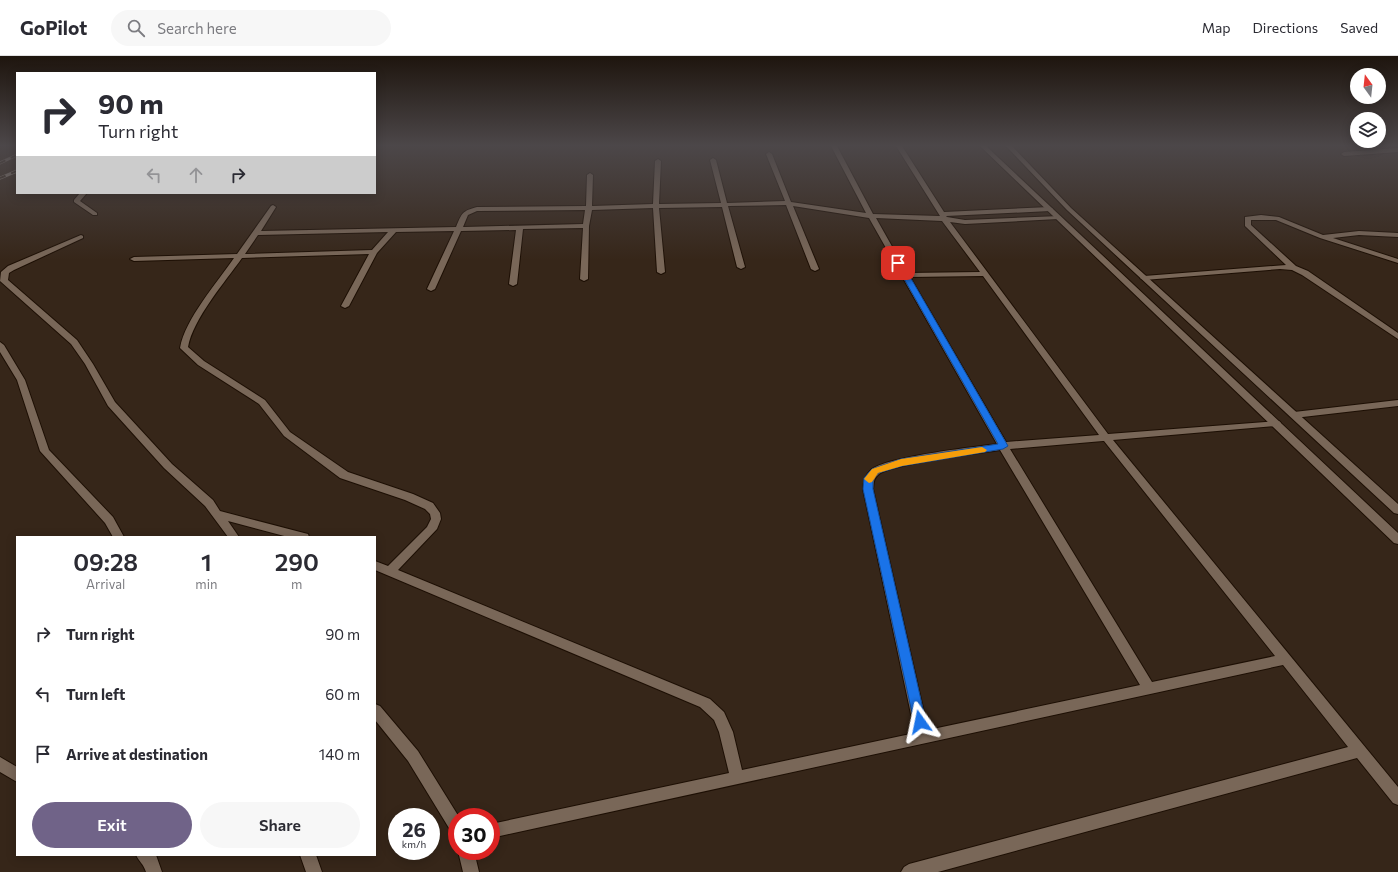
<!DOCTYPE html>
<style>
:root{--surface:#fff;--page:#f7f7f7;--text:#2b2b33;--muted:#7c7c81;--line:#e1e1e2;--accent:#706388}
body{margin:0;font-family:Commissioner,sans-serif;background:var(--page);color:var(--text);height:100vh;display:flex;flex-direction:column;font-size:15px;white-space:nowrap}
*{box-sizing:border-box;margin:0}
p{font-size:13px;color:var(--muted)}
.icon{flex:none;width:22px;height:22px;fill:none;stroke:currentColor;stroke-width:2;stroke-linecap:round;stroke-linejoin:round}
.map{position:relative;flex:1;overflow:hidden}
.side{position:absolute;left:16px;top:480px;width:360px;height:320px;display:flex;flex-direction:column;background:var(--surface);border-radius:0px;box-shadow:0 2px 10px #0003}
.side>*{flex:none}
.hud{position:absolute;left:16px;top:16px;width:360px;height:122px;border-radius:0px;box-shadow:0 2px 10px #0003;background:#fff;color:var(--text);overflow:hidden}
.needle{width:26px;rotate:345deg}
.fabs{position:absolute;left:1350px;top:12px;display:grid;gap:8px}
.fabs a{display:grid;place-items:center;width:36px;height:36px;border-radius:50%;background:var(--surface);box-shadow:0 2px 10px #0003;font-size:20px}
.speed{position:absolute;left:388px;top:752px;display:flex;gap:8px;font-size:20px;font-weight:700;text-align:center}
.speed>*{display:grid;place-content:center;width:52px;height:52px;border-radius:50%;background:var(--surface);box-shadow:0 2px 10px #0003;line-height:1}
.speed small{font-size:10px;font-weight:400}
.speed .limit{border:6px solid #d22;background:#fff;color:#111}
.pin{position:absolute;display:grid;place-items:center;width:34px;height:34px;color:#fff;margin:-17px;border-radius:8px;box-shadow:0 2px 6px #0006}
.me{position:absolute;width:44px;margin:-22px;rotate:348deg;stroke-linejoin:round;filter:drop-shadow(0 0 3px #0008)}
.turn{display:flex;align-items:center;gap:14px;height:84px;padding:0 16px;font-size:18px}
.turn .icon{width:52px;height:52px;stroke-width:2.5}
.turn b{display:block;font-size:28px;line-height:34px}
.lanes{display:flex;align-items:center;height:38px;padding:0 16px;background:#0003;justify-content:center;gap:20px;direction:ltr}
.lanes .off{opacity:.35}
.eta{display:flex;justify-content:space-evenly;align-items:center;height:68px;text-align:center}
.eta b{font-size:24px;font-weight:600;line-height:28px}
.action{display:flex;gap:8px;margin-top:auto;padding:8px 16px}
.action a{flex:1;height:46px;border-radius:24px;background:var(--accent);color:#fff;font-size:16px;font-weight:600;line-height:46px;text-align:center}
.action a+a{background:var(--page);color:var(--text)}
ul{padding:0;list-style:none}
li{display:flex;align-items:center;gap:12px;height:60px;padding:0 16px}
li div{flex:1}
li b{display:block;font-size:15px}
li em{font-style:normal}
header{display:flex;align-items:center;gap:24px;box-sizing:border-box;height:56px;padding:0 20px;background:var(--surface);border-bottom:1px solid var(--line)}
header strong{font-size:19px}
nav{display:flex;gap:22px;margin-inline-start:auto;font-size:14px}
.search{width:280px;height:36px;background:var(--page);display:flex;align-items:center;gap:10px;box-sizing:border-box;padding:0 14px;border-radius:22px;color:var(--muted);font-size:15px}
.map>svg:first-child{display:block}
</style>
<header>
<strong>GoPilot</strong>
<div class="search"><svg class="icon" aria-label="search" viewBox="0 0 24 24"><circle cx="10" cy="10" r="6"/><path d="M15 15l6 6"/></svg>Search here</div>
<nav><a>Map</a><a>Directions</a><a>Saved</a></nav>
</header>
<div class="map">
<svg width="1398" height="816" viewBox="0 0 1398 816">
<rect width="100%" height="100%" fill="#362619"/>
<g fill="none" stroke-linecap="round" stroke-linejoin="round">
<g stroke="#1d0f04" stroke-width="2">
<path id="minor" d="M 831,90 L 837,90 L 873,158 L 940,160 L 896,90 L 902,90 L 944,156 L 1050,151 L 1053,153 L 1050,155 L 946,160 L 947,161 L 965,164 L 1060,160 L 1061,161 L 1058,163 L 965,168 L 950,166 L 1108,378 L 1279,365 L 1281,367 L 1276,370 L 1113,384 L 1398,731 L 1398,749 L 1393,747 L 1357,702 L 938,816 L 901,816 L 904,811 L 909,808 L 1348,691 L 1283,609 L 491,782 L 491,768 L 729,717 L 719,676 L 714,664 L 700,651 L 375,514 L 375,505 L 388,510 L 427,471 L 431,463 L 430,458 L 425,453 L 405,444 L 340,422 L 284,380 L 259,348 L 198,309 L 180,292 C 185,263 217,227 234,202 L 134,205 L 130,203 L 134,201 L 237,198 L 271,150 L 273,149 L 276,151 L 261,175 L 456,171 C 462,157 462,155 477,151 L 586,150 L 587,119 L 590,117 L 593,119 L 592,150 L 653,148 L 655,105 L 658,103 L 661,105 L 659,148 L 721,147 L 710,104 L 713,102 L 716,104 L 727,147 L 785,145 L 766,98 L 769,96 L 772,98 L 791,146 L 866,157 ZM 786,149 L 811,213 L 815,215 L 819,213 L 793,150 L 869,162 L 997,388 C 974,391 884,401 871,414 C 865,419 864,425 863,433 L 915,677 L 742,714 L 733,676 L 724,656 L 710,643 L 398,514 L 437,473 L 441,463 L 440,457 L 433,447 L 413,438 L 348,416 L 290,376 L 265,344 L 204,305 L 188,291 C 193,263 225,226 242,202 L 369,198 L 341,250 L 345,252 L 349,250 L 377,197 L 396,176 L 454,175 L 427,233 L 431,235 L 435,233 L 461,175 L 516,174 L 509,228 L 513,230 L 517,228 L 523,173 L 583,172 L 580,223 L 584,225 L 588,223 L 589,170 L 592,154 L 653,152 L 657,216 L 661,218 L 665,216 L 659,152 L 722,151 L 737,211 L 741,213 L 745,211 L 728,150 ZM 585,154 L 583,168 L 463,171 L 468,159 L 477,155 ZM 876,162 L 942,165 L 980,216 L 907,217 ZM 388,176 L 372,194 L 245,198 L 258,179 ZM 983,220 L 1099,379 L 1006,386 L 910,221 ZM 1103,385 L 1104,385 L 1275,600 L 1152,626 L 1010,393 ZM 1000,394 L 1140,629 L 928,674 L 873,433 C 874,427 873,423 878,419 C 888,408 980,397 1000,394 Z
M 1398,92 L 1398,96 L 1344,100 L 1341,98 L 1344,96 Z
M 80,137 L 87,137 L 80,145 L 97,157 L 97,159 L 93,159 L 74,146 L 74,144 Z
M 1261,159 L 1279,161 L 1323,179 L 1359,175 L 1398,177 L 1398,181 L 1359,179 L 1333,182 L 1398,203 L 1398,207 L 1320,182 L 1276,164 L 1251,164 L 1251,169 L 1296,210 L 1308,215 L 1398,277 L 1398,283 L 1302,219 L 1292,214 L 1280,213 L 1144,224 L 1140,222 L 1144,220 L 1286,209 L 1245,170 L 1245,161 Z
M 81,179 L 83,180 L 83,182 L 14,214 L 9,217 L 8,224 L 77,284 L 93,308 L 115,346 L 172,408 L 213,444 L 220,455 L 304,477 L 308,478 L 309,481 L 288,481 L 228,465 L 239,481 L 228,481 L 205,450 L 164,412 L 108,350 L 85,308 L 71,288 L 0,225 L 1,216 L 8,210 Z
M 0,286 L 4,289 L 25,324 L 49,394 L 113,461 L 124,481 L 113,481 L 105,467 L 40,395 L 17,324 L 0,296 Z
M 1398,344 L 1398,350 L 1294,362 L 1289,359 L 1294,356 Z
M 375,648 L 380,650 L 418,695 L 459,761 L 457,761 L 457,779 L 452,777 L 408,705 L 375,664 Z
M 0,701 L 17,711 L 17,726 L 0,716 Z
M 458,795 L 474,795 L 479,816 L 463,816 Z
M 136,799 L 156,799 L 162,816 L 146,816 C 143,807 140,807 136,799 Z
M 300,799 L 316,799 L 322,816 L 306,816 Z"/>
</g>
<g stroke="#1d0f04" stroke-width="2">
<path id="tertiary" d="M 980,90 L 986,90 L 1398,477 L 1398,488 L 1394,487 Z
M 1006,90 L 1012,90 L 1071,152 L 1398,448 L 1398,458 L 1394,457 L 1067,154 Z"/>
</g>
<use href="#minor" fill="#796758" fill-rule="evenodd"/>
<use href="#tertiary" fill="#796758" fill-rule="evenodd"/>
<g stroke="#a5998f" stroke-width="3">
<path id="rail" d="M 0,107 L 17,99
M 0,122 L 17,115"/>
</g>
<use href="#rail" stroke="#362619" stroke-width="2" stroke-dasharray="6" stroke-linecap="butt"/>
</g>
<linearGradient id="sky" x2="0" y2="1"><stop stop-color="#1e150e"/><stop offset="0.44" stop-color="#4c4749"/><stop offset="1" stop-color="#4c4749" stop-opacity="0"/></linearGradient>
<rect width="1398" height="204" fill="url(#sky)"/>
<path fill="#1a73e8" stroke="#114b97" d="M 898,205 L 902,207 L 1008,390 L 1003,393 L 902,410 L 878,417 L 873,423 L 873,433 L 926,666 L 924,670 L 920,672 L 915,670 L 914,666 L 863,433 L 864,422 L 872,413 L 901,403 L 998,388 L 895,207 Z"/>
<path fill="#f59e0b" d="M 982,391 L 987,394 L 985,396 L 902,410 L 878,417 L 872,426 L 869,427 L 864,423 L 872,413 L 901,403 Z"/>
</svg>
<div class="fabs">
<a><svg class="needle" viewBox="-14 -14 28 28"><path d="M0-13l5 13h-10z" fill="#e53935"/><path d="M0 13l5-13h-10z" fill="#7c7c81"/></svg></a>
<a><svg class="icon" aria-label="layers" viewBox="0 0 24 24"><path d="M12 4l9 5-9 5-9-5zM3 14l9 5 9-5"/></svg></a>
</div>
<div class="speed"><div>26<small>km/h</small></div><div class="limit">30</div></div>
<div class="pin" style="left:898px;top:207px;background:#d93025"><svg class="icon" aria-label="arrive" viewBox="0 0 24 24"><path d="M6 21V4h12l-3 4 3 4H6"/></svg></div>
<svg class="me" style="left:920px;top:666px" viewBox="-20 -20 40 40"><path d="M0-17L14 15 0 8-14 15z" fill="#1a73e8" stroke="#fff" stroke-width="4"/></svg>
<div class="hud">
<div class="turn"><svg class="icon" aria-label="right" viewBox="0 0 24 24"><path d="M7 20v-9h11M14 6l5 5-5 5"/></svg><div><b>90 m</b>Turn right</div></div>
<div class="lanes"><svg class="icon off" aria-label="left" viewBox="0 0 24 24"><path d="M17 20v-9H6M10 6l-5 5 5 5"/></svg><svg class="icon off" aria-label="ahead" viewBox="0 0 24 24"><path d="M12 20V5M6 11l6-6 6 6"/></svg><svg class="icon" aria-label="right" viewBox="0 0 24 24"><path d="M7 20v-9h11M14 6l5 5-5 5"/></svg></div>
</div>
<section class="side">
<div class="eta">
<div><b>09:28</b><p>Arrival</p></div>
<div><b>1</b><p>min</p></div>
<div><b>290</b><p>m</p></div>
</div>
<ul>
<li><svg class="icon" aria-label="right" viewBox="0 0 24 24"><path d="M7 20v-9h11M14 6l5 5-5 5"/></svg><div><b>Turn right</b></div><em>90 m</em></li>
<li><svg class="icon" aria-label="left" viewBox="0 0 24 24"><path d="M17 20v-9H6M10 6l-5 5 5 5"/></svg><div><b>Turn left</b></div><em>60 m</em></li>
<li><svg class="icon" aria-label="arrive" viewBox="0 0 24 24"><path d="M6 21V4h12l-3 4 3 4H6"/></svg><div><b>Arrive at destination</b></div><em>140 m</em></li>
</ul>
<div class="action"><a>Exit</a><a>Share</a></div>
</section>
</div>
